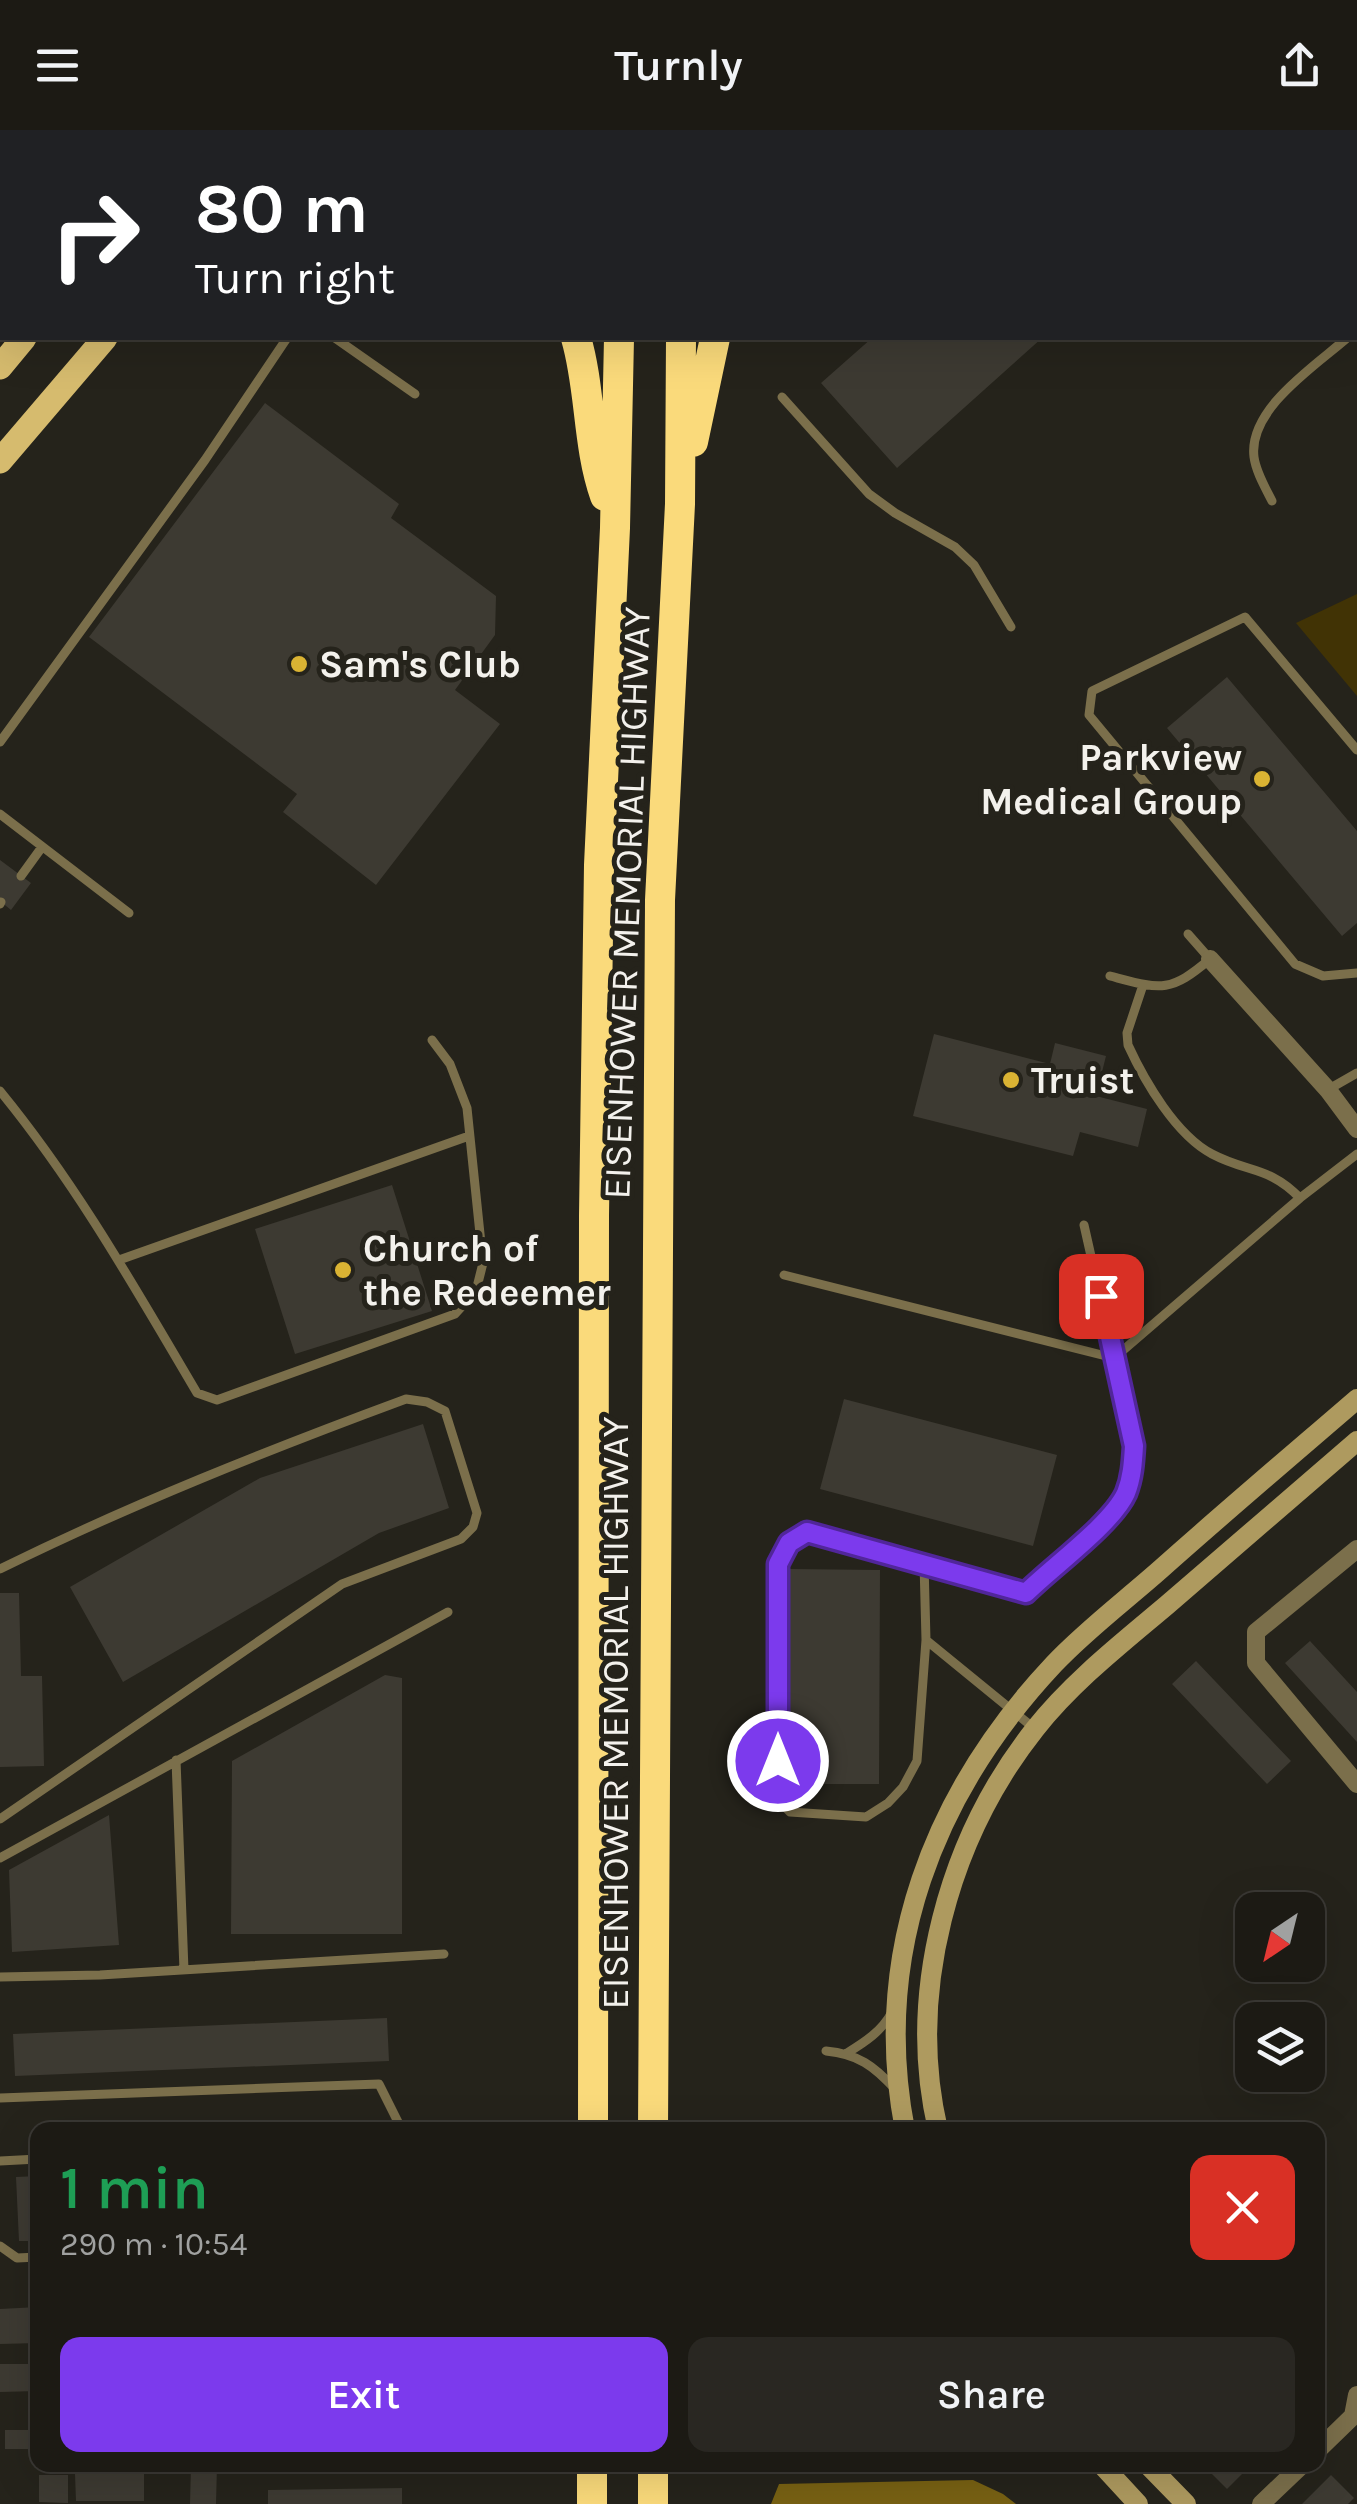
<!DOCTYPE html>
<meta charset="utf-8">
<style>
:root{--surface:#1c1a14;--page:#292722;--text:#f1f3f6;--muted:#a0a1a0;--line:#3a3834;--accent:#7c3aed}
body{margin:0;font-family:Karla,sans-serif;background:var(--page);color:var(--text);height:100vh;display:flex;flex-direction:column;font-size:38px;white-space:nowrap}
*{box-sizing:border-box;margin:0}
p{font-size:32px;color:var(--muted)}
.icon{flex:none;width:55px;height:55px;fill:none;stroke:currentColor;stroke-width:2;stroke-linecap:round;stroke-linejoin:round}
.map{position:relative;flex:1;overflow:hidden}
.sheet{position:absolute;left:30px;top:1992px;width:1295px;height:350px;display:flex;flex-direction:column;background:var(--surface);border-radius:20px;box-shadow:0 10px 40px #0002,0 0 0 2px var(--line)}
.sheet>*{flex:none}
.banner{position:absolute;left:0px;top:0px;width:1358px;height:210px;box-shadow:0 10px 40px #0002,0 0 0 2px var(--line);background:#202124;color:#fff;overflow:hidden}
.needle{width:65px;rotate:215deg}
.tools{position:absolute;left:1235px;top:1762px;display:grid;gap:20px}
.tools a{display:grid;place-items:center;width:90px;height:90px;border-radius:20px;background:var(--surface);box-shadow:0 10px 40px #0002,0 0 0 2px var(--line);font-size:50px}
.pin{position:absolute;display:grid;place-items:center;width:85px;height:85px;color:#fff;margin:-42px;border-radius:20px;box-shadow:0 5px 15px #0006}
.me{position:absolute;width:110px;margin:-55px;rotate:0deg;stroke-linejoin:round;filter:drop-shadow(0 0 8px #0008)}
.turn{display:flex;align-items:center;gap:35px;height:210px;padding:0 30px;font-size:45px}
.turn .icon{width:130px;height:130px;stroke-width:2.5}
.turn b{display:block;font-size:70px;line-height:85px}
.round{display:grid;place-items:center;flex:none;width:105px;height:105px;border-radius:20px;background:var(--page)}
.summary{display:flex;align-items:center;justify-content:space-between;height:170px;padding:0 30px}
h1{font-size:60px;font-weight:600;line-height:75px;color:#1e9e55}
.button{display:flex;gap:20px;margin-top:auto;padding:20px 30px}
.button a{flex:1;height:115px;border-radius:20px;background:var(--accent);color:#fff;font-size:40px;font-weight:600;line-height:115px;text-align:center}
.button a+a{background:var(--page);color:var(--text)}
header{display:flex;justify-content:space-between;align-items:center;height:130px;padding:0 30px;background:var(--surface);font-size:45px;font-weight:600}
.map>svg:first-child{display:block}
</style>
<header><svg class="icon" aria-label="menu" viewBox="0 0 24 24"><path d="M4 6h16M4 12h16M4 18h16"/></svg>Turnly<svg class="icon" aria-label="share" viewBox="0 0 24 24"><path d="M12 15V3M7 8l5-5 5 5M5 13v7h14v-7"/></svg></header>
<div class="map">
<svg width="1357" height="2374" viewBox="0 0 1357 2374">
<rect width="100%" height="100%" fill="#25231b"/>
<path fill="#413305" d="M 1357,464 L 1357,566 L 1296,493 Z"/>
<path fill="#786113" d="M 973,2350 L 1003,2364 L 1016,2374 L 771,2374 L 779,2354 Z"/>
<path fill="#3d3a32" d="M 872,208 L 1042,208 L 897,338 L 821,253 Z
M 265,273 L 399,374 L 391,388 L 496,466 L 495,505 L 455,560 L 500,594 L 376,755 L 283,682 L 297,664 L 89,507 Z
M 1227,547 L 1357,701 L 1357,793 L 1342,806 L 1167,598 Z
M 0,730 L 31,753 L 11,780 L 0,771 Z
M 934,904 L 1050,934 L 1055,913 L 1106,926 L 1096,966 L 1147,979 L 1138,1017 L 1080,1002 L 1073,1026 L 913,986 Z
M 392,1055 L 432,1181 L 295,1224 L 255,1099 Z
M 844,1269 L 1057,1325 L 1033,1416 L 820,1359 Z
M 423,1294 L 449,1378 L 379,1403 L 123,1552 L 70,1457 L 260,1348 Z
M 789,1439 L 880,1440 L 879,1654 L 787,1654 Z
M 0,1463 L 19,1463 L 21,1546 L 42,1546 L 44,1636 L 0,1637 Z
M 1310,1511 L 1357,1562 L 1357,1612 L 1285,1533 Z
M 1196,1531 L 1291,1631 L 1267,1654 L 1172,1554 Z
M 385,1545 L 402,1548 L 402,1804 L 231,1804 L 232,1631 Z
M 109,1685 L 119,1815 L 12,1822 L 9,1740 Z
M 387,1888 L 389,1931 L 15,1946 L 13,1904 Z
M 38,2046 L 38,2111 L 19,2111 L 16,2047 Z
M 38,2177 L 38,2213 L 0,2214 L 0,2179 Z
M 0,2234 L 38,2234 L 38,2261 L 0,2262 Z
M 5,2300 L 38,2300 L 38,2319 L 5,2319 Z
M 191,2335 L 217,2335 L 216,2374 L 190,2374 Z
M 1203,2335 L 1251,2335 L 1227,2359 Z
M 75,2344 L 144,2344 L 144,2371 L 76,2371 Z
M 39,2345 L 68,2345 L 68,2373 L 39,2372 Z
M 1331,2345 L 1354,2368 L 1348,2374 L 1302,2374 Z
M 402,2358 L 402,2374 L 268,2374 L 268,2360 Z"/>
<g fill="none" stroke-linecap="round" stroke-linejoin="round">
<path stroke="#7b6f4b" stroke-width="9" d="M 24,2 L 26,0
M 0,23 L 2,22
M 1355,201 L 1357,199
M 335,208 L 415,264
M 782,267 L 869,364 L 895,383 L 955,417 L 974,435 L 1011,497
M 1272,371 C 1265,357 1256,342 1254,327 C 1248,279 1315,236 1347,208
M 0,612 L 205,330 L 287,208
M 1357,620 L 1245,487 L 1092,561 L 1089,585 L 1295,834 L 1323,846 L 1357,843
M 0,684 L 129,783
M 21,746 L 42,717
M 0,774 L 1,772
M 1110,846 C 1160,859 1169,864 1210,829 L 1188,804
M 1143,855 L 1127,903 L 1128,915 C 1145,952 1176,1005 1212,1024 C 1248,1043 1269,1036 1300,1068
M 1329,959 L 1357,943
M 0,961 C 77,1055 135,1158 197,1263 L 217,1270 L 455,1184 L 476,1161 L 483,1133 L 467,978 L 450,934 L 432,910
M 119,1130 L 469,1006
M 784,1145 L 1114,1228 L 1084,1095
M 924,1433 L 926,1510 L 917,1631 L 903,1657 L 888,1673 L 866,1687 L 790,1682 L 778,1670 L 779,1434 L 789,1413 L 807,1401 L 1025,1463 C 1067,1424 1136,1382 1134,1319 C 1132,1290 1120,1257 1114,1228 L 1300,1068 L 1357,1024
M 0,1439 C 132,1374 268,1320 406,1269 L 427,1272 L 445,1281 L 477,1383 L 473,1397 L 461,1409 L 342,1454 L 0,1689
M 926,1510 L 1035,1599
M 176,1630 L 184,1840
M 0,1728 L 448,1482
M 0,1847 L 100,1845 L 444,1824
M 826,1921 C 858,1924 874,1936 895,1959
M 847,1923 C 865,1912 882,1901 892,1882
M 0,1968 L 379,1954 L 402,2000
M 0,2031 L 38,2029
M 0,2116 L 17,2128 L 38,2127"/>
<path stroke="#7b6f4b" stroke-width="18" d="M 87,2 L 89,0
M 0,94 L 2,92
M 1210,829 L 1328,960 L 1357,999
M 1357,1419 L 1256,1502 L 1256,1533 L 1357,1654
M 1318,2320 L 1353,2286 L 1357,2265
M 1261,2374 L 1302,2335"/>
<path stroke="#ae9a5f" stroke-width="20" d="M 905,2000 C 871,1824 933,1663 1054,1534 C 1086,1500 1126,1470 1162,1438 C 1226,1381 1292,1325 1357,1269
M 938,2000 C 906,1863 948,1709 1035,1599 C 1072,1552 1122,1513 1167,1475 C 1230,1420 1294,1366 1357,1311
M 1102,2335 L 1138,2374
M 1148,2335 L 1186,2374"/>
<path stroke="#d6bb6e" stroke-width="25" d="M 185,2 L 187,0
M 256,2 L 258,0
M 0,237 L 24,208
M 0,331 L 105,208"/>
<path stroke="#fada7b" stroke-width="30" d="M 476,0 L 477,2
M 285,2 L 287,0
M 624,2 L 624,0
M 681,2 L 681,0
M 752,2 L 753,0
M 576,208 C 591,259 587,315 605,366
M 693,312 L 715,208
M 593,2000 L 594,1086 L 599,735 L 615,398 L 619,208
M 653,2000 L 660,770 L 680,374 L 681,208
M 592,2374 L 592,2335
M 653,2374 L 653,2335"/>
</g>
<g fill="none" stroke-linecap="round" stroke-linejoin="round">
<g stroke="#51269a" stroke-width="25">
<path id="route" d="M 778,1631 L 778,1434 L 789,1413 L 807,1402 L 1026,1463 C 1052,1437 1112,1394 1126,1363 C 1132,1348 1133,1333 1134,1316 L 1101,1166"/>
</g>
<use href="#route" stroke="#7c3aed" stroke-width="18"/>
</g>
<g fill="#dab333" stroke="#25231b" stroke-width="4">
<circle cx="299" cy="534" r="10"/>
<circle cx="1262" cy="649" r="10"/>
<circle cx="1011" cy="950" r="10"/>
<circle cx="343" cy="1140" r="10"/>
</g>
<g text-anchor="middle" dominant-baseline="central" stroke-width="10" stroke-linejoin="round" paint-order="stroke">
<g font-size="38" font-weight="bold" fill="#f3f1ec" stroke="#25231b" text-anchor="start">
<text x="319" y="534">Sam's Club</text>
<text x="1242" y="627" text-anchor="end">Parkview<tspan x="1242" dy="44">Medical Group</tspan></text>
<text x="1031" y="950">Truist</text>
<text x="363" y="1118">Church of<tspan x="363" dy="44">the Redeemer</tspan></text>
</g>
<g font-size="38" fill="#f3f1ec" stroke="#25231b">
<text transform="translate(627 773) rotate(-88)">EISENHOWER MEMORIAL HIGHWAY</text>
<text transform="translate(615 1583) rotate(-90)">EISENHOWER MEMORIAL HIGHWAY</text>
</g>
</g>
</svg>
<div class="tools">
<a><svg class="needle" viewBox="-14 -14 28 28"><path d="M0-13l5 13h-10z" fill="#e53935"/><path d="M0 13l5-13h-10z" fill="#a0a1a0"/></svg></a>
<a><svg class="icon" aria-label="layers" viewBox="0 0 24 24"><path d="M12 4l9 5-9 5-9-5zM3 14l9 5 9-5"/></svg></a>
</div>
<div class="pin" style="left:1101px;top:1166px;background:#d93025"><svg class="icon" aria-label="arrive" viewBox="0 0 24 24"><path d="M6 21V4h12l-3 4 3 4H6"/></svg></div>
<svg class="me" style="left:778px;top:1631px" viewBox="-20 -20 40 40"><circle r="17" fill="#7c3aed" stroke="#fff" stroke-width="3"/><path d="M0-11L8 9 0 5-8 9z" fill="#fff"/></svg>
<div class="banner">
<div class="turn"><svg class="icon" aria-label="right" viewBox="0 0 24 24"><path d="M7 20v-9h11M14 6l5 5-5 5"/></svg><div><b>80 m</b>Turn right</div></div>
</div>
<section class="sheet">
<div class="summary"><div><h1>1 min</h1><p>290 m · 10:54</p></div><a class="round" style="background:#d93025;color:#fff"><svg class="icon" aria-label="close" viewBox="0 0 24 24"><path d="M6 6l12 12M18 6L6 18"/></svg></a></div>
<div class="button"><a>Exit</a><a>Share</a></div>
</section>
</div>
